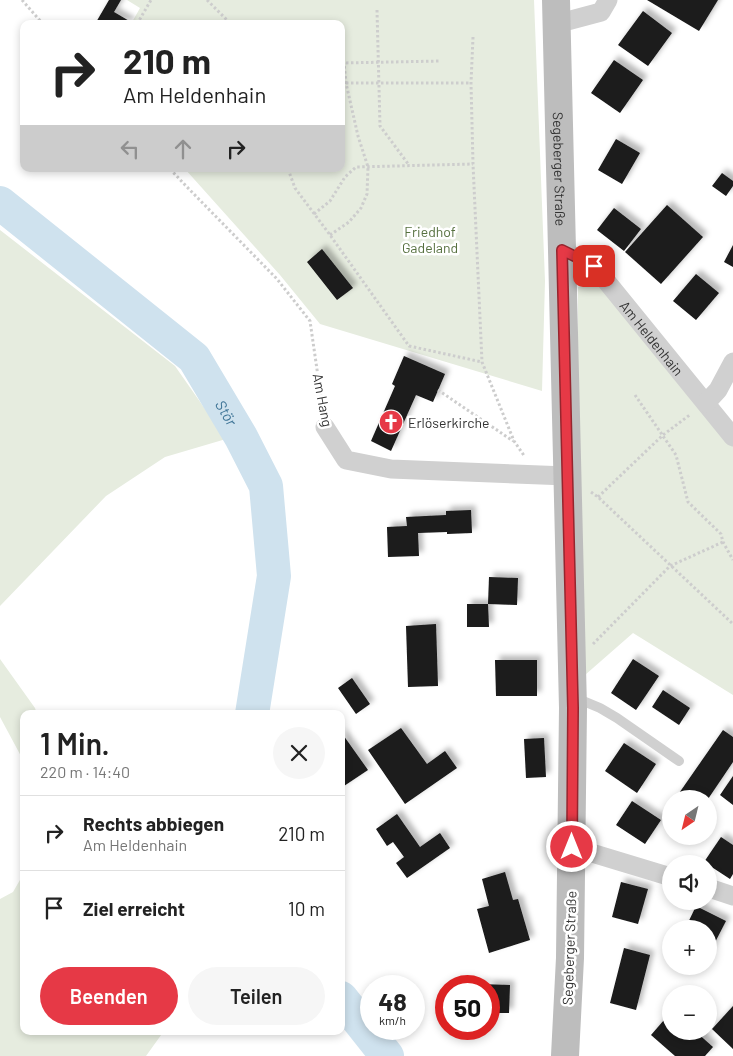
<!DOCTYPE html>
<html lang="de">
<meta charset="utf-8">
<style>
:root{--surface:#fff;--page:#f6f6f6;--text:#222;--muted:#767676;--line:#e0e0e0;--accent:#e63946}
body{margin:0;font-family:Barlow,sans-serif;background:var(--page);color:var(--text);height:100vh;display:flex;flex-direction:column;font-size:19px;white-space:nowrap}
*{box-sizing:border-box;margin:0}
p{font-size:16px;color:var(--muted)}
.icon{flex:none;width:28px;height:28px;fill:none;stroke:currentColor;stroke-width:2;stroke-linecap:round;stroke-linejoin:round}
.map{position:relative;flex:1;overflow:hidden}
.side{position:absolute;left:20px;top:710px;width:325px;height:325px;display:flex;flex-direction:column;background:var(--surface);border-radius:10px;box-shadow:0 2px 8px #0003}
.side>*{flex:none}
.hud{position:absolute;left:20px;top:20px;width:325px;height:152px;border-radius:10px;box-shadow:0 2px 8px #0003;background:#fff;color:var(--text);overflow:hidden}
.needle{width:32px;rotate:215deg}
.tools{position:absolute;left:662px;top:790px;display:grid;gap:10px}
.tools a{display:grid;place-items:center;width:55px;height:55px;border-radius:50%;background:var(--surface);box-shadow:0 2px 8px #0003;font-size:25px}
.speed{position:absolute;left:360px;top:975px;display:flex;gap:10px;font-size:25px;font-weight:700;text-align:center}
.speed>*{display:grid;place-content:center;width:65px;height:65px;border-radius:50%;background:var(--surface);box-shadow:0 2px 8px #0003;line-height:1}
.speed small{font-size:12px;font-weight:400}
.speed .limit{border:8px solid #d22;background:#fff;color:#111}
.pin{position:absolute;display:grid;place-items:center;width:42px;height:42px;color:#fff;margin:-21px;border-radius:10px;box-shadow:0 2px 8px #0006}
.me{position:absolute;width:55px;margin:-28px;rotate:0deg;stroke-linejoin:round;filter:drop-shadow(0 0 4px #0008)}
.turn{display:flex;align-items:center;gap:18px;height:105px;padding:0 20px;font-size:22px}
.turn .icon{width:65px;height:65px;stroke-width:2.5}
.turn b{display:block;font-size:35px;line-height:42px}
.lanes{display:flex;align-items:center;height:48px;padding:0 20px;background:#0003;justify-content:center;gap:25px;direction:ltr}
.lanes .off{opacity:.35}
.round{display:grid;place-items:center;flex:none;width:52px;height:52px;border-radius:26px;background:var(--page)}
.overview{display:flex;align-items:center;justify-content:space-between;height:85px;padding:0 20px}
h1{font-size:30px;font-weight:600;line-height:38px}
.action{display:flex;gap:10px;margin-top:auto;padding:10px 20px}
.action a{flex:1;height:58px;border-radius:30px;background:var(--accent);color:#fff;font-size:20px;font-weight:600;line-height:58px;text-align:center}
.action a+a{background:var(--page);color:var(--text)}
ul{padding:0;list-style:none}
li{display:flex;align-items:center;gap:15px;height:75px;padding:0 20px;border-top:1px solid var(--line)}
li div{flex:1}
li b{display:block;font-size:19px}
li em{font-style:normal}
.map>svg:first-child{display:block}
</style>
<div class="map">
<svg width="733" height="1056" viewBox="0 0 733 1056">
<defs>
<filter id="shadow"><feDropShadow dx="4.5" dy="-4.5" stdDeviation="2.5" flood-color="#0004"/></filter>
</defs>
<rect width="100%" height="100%" fill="#fff"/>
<path fill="#e6ecdf" d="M 127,0 L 534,0 L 545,281 L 542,391 L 320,324 L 280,275 L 185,169 L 341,169 L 341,24 L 131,24 L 140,8 Z
M 0,230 L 175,366 L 226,439 L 165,457 L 106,496 L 0,606 Z
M 592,282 L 609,292 L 733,446 L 733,695 L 633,633 L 585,675 L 578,476 L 578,287 Z
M 0,659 L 35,708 L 37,714 L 24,714 L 24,765 L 22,758 L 0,717 Z
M 24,873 L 24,1031 L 164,1031 L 146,1056 L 0,1056 L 0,899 L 13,892 Z"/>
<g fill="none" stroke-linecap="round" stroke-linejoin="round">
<g stroke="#cfe2ee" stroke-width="34">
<path id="s1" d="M 0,203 L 194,358 L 241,437 L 266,486 L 274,576 L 252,714"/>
<path d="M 341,998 L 387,1056"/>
</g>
</g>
<path fill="#1a1a1a" filter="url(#shadow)" d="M 109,0 L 121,0 L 114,12 L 131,22 L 130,24 L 95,24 Z
M 647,0 L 718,0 L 699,31 Z
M 643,11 L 672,33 L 648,66 L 618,45 Z
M 614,60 L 643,80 L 620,113 L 591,93 Z
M 616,139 L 640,153 L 622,184 L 598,170 Z
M 722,173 L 733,181 L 733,186 L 726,196 L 712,186 Z
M 667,205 L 703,237 L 661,284 L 625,252 Z
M 614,208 L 641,229 L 624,251 L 597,230 Z
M 733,245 L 733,267 L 724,262 Z
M 322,249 L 353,288 L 337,300 L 307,262 Z
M 696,274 L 719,293 L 696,320 L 673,301 Z
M 404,356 L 445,374 L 433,402 L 416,395 L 391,451 L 371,441 L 395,386 L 392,384 Z
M 471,510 L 472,533 L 447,534 L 447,532 L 418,533 L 419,556 L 388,557 L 387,527 L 407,526 L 406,517 L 446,515 L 446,511 Z
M 489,577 L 518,578 L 517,605 L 488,604 L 489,627 L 467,627 L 467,604 L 488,604 Z
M 436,624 L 438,686 L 408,687 L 406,626 Z
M 633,659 L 659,676 L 636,710 L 611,693 Z
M 495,660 L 537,660 L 537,696 L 496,696 Z
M 352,678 L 370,704 L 356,714 L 338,688 Z
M 663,690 L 690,708 L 679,725 L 652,707 Z
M 401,728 L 427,764 L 445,751 L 457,768 L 405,804 L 368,750 Z
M 723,730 L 733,737 L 733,762 L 708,799 L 675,799 Z
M 341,732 L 368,770 L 341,788 Z
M 544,738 L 546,777 L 526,778 L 524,739 Z
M 624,743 L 656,764 L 637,793 L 605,771 Z
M 733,776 L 733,805 L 720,795 Z
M 632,801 L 661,820 L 645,844 L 616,825 Z
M 397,814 L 420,847 L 440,833 L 450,848 L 407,878 L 396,863 L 404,857 L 393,842 L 387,846 L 376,829 Z
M 721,837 L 733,845 L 733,874 L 730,879 L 704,862 Z
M 505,872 L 513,900 L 518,899 L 530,940 L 489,953 L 477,909 L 489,906 L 482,879 Z
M 621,882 L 648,889 L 638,924 L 612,917 Z
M 696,906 L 726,921 L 709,954 L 709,929 L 685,929 Z
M 624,948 L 650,955 L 636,1010 L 610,1003 Z
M 479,984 L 510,985 L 509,1013 L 489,1013 L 489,986 L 479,986 Z
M 733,1006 L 733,1049 L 712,1029 Z
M 671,1012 L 671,1031 L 695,1031 L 713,1047 L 705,1056 L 675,1056 L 651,1035 Z"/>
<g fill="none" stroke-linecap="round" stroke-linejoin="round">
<path stroke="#cdcdcd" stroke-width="3" stroke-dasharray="2.5 2.5" stroke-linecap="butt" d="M 22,0 L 43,24
M 207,0 L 231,24
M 377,10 L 380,126 L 409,165
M 137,24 L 151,0
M 473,37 L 471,83 L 473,164 L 482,362 L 514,441 L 525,457
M 341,63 L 440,61
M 341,83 L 471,83
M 170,169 L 187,187 L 277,279 L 310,321 L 323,411
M 288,169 L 295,188 L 330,235 L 409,346 L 482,362
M 314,214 L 330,201 L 345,177 L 356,167 L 473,164
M 330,235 L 349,222 L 361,208 L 367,194 L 368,167 L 358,136 L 346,83 L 344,63
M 438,390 L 513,441
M 635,395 L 676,455 L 688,502 L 721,534 L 723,542 L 733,560
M 591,492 L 598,497 L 733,624
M 598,497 L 663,435 L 691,414
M 593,644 L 670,566 L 723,542"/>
<path stroke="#d0d0d0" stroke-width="10" d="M 576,698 L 600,708 L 617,718 L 679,761"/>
<g stroke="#d0d0d0" stroke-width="19">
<path d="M 556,24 L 601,12 L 608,0"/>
<path id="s2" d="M 561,250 L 594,266 L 733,437"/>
<path d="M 706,403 L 718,390 L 733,362"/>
<path d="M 325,427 L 346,460 L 391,469 L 567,476"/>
<path d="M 572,847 L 671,877"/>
<path d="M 709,888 L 733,896"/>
</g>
<path stroke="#bdbdbd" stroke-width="28" id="s3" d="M 556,0 L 573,708 L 570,958 L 565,1056"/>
</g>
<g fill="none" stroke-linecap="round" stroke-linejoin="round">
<g stroke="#96252e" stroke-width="12">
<path id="route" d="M 572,847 L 573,708 L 562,250 L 594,266"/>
</g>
<use href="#route" stroke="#e63946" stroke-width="9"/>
</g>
<defs>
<g id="church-disc" transform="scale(1.25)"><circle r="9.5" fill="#e63946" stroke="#fff"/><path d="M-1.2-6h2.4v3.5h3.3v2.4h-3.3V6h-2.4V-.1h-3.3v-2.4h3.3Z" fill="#fff"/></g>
</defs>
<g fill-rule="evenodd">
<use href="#church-disc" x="391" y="422"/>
</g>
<g text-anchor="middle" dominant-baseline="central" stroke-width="5" stroke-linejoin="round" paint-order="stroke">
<g font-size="14" fill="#333" stroke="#fff">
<text stroke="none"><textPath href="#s3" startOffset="169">Segeberger Straße</textPath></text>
<text stroke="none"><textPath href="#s2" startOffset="129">Am Heldenhain</textPath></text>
<text transform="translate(323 400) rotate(79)">Am Hang</text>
<text transform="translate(569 948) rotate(-88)">Segeberger Straße</text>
</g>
<g font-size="14" fill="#56703f" stroke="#fff">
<text x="430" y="231">Friedhof<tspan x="430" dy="16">Gadeland</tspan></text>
</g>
<g font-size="14" fill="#333" stroke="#fff" text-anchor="start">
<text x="408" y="422">Erlöserkirche</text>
</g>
<g font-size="15" font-style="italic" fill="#3f7597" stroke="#fff">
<text stroke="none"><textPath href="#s1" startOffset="312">Stör</textPath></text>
</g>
</g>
</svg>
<div class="tools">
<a><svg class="needle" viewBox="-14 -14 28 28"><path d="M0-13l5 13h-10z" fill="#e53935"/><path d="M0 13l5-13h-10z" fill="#767676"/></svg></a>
<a><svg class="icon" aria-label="sound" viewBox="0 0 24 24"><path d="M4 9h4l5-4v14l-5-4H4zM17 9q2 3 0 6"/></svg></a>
<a>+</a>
<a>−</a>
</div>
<div class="speed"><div>48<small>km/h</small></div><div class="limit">50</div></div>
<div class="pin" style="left:594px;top:266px;background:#d93025"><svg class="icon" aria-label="arrive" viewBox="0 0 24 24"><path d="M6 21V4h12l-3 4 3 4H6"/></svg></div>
<svg class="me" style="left:572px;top:847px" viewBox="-20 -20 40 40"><circle r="17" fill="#e63946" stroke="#fff" stroke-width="3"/><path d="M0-11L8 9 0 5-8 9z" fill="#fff"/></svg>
<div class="hud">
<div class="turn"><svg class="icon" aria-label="right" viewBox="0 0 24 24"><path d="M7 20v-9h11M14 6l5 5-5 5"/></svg><div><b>210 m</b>Am Heldenhain</div></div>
<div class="lanes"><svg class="icon off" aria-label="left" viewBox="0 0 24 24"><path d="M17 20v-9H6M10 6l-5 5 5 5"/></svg><svg class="icon off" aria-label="ahead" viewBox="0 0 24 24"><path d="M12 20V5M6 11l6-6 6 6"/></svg><svg class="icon" aria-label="right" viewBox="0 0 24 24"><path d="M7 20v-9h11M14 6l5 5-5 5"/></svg></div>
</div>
<section class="side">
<div class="overview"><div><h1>1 Min.</h1><p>220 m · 14:40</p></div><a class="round"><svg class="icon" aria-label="close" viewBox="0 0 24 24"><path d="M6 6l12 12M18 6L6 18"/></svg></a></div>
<ul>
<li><svg class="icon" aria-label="right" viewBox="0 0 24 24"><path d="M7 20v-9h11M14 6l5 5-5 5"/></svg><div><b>Rechts abbiegen</b><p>Am Heldenhain</p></div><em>210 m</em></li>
<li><svg class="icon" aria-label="arrive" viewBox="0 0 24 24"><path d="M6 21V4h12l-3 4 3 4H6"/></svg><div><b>Ziel erreicht</b></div><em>10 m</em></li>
</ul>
<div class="action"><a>Beenden</a><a>Teilen</a></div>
</section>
</div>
